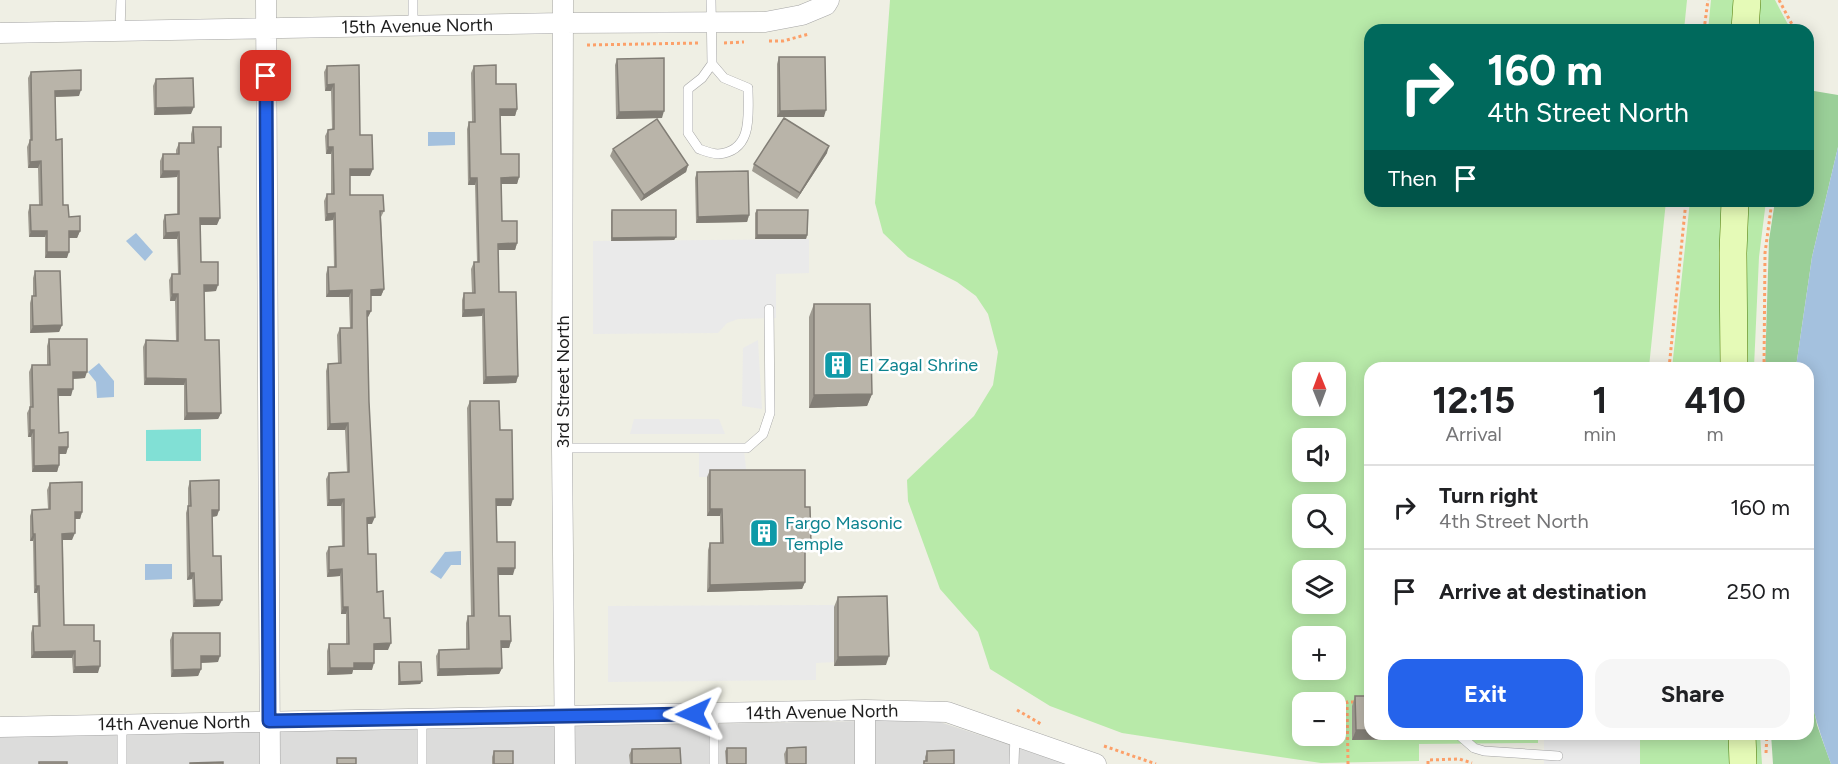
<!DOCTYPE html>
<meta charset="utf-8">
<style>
:root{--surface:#fff;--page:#f6f6f6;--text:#202124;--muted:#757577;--line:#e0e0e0;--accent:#2563eb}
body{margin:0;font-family:Figtree,sans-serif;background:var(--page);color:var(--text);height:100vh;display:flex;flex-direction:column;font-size:22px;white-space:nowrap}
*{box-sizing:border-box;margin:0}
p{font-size:20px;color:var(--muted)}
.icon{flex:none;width:33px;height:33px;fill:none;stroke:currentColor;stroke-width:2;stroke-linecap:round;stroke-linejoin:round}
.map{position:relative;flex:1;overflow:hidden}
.panel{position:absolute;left:1364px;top:362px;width:450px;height:378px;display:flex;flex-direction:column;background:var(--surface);border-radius:18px;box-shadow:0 3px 15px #0003}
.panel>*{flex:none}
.banner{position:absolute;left:1364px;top:24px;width:450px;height:183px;border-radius:18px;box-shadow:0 3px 15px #0003;background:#00695c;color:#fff;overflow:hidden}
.needle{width:39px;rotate:359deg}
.fabs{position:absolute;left:1292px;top:362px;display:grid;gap:12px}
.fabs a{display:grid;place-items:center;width:54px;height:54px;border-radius:12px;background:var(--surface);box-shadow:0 3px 15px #0003;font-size:30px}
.pin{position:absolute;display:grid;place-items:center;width:51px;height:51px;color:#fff;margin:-26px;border-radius:12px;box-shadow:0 3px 9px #0006}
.me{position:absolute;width:66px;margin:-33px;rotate:269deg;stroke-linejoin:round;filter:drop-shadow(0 0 4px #0008)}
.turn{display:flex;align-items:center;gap:21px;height:126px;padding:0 24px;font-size:27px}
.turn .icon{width:78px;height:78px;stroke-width:2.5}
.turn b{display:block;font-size:42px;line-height:51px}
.then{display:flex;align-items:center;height:57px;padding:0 24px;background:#0003;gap:12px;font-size:22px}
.eta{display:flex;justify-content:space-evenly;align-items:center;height:102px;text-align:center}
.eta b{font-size:36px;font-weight:700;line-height:42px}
.primary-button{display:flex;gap:12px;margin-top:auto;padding:12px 24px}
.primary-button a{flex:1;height:69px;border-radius:18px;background:var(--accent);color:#fff;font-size:24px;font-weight:700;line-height:69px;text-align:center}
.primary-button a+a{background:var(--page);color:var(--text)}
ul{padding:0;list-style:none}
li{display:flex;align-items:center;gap:18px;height:84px;padding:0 24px;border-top:2px solid var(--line)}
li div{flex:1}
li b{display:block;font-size:22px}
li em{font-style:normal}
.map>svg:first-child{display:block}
</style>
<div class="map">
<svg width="1838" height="764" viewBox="0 0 1838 764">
<rect width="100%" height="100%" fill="#efefe4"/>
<path fill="#dcdcdb" d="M 921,720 L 937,721 L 1067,764 L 0,764 L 0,736 Z"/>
<path fill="#b8eaa9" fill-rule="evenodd" d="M 890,0 L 1687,0 L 1684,30 L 1370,30 L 1370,201 L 1666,201 L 1649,367 L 1370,368 L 1370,734 L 1538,734 L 1538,743 L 1419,744 L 1419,761 L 1321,763 L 1200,745 L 1122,733 L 1050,706 L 990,669 L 978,632 L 940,589 L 908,501 L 907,480 L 974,416 L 993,385 L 998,352 L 988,314 L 976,296 L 957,282 L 908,257 L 883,233 L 875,203 ZM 1302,372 L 1335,372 L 1335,405 L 1302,405 ZM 1302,438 L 1335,438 L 1335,471 L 1302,471 ZM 1302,504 L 1335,504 L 1335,537 L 1302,537 ZM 1302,570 L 1335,570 L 1335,603 L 1302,603 ZM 1302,636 L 1335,636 L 1335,669 L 1302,669 ZM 1302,702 L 1335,702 L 1335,735 L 1302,735 Z
M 1711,0 L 1736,0 L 1734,30 L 1708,30 Z
M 1757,0 L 1775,0 L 1791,30 L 1763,30 L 1757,18 Z
M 1690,201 L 1727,201 L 1725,367 L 1672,368 Z
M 1747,201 L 1766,201 L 1759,257 L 1754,367 L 1746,368 Z
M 1640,734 L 1732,734 L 1732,764 L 1640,764 Z
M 1750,734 L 1760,734 L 1762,764 L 1751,764 Z"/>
<path fill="#9acf98" d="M 1808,90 L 1838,95 L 1838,147 L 1812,257 L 1796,367 L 1765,368 L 1769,240 L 1775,201 L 1808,201 Z
M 1808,695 L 1811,695 L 1817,725 L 1831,764 L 1773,764 L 1771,734 L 1808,734 Z"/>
<path fill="#81e0d5" d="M 201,429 L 201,461 L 146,461 L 146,430 Z"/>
<path fill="#eaeaea" d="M 809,239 L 809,273 L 776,274 L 776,318 L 738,319 L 727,323 L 718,333 L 593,334 L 593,241 Z
M 758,340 L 762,409 L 742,406 L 743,348 Z
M 634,419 L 719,419 L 725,434 L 630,434 Z
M 744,450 L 747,477 L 699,477 L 699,451 Z
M 834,605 L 836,662 L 816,663 L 816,680 L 608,682 L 608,606 Z
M 1544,734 L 1640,734 L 1640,764 L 1544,764 Z"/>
<path fill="#a4c1de" d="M 428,132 L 455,132 L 455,145 L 428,146 Z
M 1838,147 L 1838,764 L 1831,764 C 1821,736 1811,708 1808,679 C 1805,659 1812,639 1808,619 L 1808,368 L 1796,367 L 1812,257 Z
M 136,233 L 153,252 L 145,261 L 126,241 Z
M 99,363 L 114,381 L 114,397 L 97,398 L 96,382 L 88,372 Z
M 461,551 L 461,565 L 451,565 L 441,579 L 430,572 L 445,552 Z
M 145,564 L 172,564 L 172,579 L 145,580 Z"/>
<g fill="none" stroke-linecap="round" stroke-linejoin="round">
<g stroke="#a5a5a5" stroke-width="10">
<path id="lane" d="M 413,0 L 413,26
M 711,0 L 712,64 L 724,78 L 748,88 C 748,113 754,151 718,154 C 713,154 705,151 699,149 L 688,133 L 688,89 L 702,78 L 712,64
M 120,31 L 121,0
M 562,448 L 747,448 L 763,434 L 770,413 L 769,309
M 422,719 L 422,764
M 122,724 L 122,764
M 1458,734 L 1474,748 L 1484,751 L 1558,756
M 714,764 L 714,713
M 1014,764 L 1015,734"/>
</g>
<g stroke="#a5a5a5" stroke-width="21">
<path id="street" d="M 266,0 L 270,764
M 563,0 L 562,448 L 565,764
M 0,33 L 562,23 L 765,22 L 802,15 L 826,5 L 829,0
M 0,727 L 865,710 L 947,712 L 1096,764
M 865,764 L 865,710"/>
</g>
<g stroke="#4b7803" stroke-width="28">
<path id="secondary" d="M 1745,30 L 1747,0
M 1734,368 L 1733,253 L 1735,201
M 1742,734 L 1743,764"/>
</g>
<path stroke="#fca069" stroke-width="3" stroke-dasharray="3 3" stroke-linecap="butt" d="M 1779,0 L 1795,30
M 1704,30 L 1708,0
M 769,41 L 783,41 L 809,34
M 724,43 L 744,42
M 587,45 L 699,43
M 1669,368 L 1686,201
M 1764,368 L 1765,253 L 1772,201
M 1017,710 L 1041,724
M 1104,746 L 1156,764
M 1766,753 L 1767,734
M 1348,764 L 1347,702 L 1356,702
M 1428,764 L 1428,760 L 1459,759 L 1472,763"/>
<use href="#lane" stroke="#fff" stroke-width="9"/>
<use href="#street" stroke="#fff" stroke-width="20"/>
<use href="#secondary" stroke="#e5fab7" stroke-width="27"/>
</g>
<path fill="#9f9b91" d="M 779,57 L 824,117 L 777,117 L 777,64 Z
M 617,59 L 662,118 L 616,119 L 615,65 Z
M 327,66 L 360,135 L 370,176 L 350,176 L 350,195 L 384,211 L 381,217 L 384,289 L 381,296 L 371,296 L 371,311 L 368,317 L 367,317 L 372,524 L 367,524 L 368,554 L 384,618 L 388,650 L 374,650 L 372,670 L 353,670 L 352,674 L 327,675 L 327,651 L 329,644 L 346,644 L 346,614 L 341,614 L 340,576 L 327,577 L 326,553 L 329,547 L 342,547 L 341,506 L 327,506 L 326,479 L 329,473 L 347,472 L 345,430 L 327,430 L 326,371 L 328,364 L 338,363 L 337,335 L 340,328 L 350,328 L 349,297 L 326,297 L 326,274 L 328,267 L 334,267 L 333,220 L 325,221 L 324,201 L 327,194 L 331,194 L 331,154 L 326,154 L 325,136 L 328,130 L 332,129 L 331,91 L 325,91 L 324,72 Z
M 474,66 L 496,84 L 517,109 L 515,116 L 500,116 L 501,154 L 519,177 L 517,184 L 501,184 L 502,221 L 517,243 L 515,250 L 498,250 L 499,292 L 518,376 L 516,383 L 483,384 L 482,316 L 462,317 L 462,300 L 464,293 L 472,293 L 471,269 L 474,262 L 477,262 L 475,185 L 468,185 L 467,129 L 469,122 L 472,122 L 471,73 Z
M 31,72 L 79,96 L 55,97 L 56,140 L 63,205 L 69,217 L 80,231 L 77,238 L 69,238 L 67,258 L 45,258 L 45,237 L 29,237 L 28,212 L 30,205 L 39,205 L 38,168 L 28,168 L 27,147 L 30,140 L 28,78 Z
M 156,79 L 191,114 L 154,115 L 153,86 Z
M 193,127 L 219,154 L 217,225 L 200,225 L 201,262 L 216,291 L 204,292 L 205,340 L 221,413 L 218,419 L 184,420 L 184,385 L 144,385 L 143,347 L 146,340 L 176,341 L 175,301 L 170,301 L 169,280 L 172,274 L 178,274 L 177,239 L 163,239 L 163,221 L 165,215 L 177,214 L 177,177 L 160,178 L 160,161 L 163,154 L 176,154 L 176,150 L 179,143 L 191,143 L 191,134 Z
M 613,149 L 688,165 L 686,172 L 641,201 L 610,156 Z
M 827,153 L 797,199 L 752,171 L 754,164 Z
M 697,172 L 749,215 L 747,222 L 696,223 L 695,178 Z
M 612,210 L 676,237 L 674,240 L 611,241 L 611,213 Z
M 757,210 L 807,235 L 806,239 L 755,239 L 755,213 Z
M 35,271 L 62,325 L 59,332 L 30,333 L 30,303 L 32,296 L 33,296 L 33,278 Z
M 814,304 L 872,394 L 867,406 L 809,408 L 809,317 Z
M 49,339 L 85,378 L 73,379 L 71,396 L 58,396 L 59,433 L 68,447 L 66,454 L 59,454 L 59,465 L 57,472 L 32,472 L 31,437 L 28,437 L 27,413 L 30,407 L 29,372 L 32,365 L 47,365 L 47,346 Z
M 470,401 L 500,430 L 511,506 L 496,506 L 497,542 L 513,575 L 498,575 L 499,616 L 511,641 L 509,648 L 501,648 L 502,668 L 499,674 L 437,676 L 436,656 L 439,650 L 466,649 L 466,623 L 468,616 L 471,616 L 467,408 Z
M 710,470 L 805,507 L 808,552 L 805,552 L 805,582 L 802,589 L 707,592 L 708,550 L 710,543 L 720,543 L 720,516 L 707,516 L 707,477 Z
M 190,481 L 219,510 L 217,516 L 212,517 L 213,556 L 219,606 L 193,607 L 192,579 L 187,580 L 186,513 L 188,506 L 188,488 Z
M 50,483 L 82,512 L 80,519 L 75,519 L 72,540 L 63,540 L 64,625 L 94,641 L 98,673 L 73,673 L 72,658 L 31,658 L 31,633 L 33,626 L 38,626 L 37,593 L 34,593 L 33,541 L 30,541 L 30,516 L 32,510 L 48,509 L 47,490 Z
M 838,597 L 886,665 L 834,666 L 834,607 Z
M 173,633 L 218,662 L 201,663 L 201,669 L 198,676 L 171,677 L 170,640 Z
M 399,662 L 422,681 L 420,684 L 398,685 L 398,666 Z
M 1355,696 L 1370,734 L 1414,734 L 1412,739 L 1352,740 L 1352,706 Z
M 727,748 L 746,764 L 726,764 L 725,751 Z
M 787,748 L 806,764 L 785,764 L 784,754 Z
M 632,749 L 681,764 L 630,764 L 629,755 Z
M 494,751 L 513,764 L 492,764 L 492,757 Z
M 927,751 L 954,764 L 923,764 L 924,761 L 925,761 L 925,757 Z"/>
<path fill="#827e76" d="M 334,84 L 331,91 L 325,91 L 327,85 Z
M 81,90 L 79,96 L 52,97 L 55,91 Z
M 194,107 L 191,114 L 154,115 L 156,108 Z
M 500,109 L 517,109 L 515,116 L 497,116 Z
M 826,110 L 824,117 L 777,117 L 780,111 Z
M 664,111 L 662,118 L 616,119 L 619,112 Z
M 829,146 L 827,153 L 797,199 L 800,193 Z
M 328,147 L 333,147 L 331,154 L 326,154 Z
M 41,161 L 38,168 L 28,168 L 30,162 Z
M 688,165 L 686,172 L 641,201 L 644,195 Z
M 350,169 L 373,169 L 370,176 L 348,176 Z
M 163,171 L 179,171 L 177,177 L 160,178 Z
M 519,177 L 517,184 L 498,184 L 501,178 Z
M 470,178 L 477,178 L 475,185 L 468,185 Z
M 335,213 L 333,220 L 325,221 L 327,214 Z
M 749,215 L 747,222 L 696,223 L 698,217 Z
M 200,218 L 220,218 L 217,225 L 198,225 Z
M 31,231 L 47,231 L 45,237 L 29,237 Z
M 69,231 L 80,231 L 77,238 L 67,238 Z
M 179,232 L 177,239 L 163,239 L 166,233 Z
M 757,235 L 807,235 L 806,239 L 755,239 Z
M 676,237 L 674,240 L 611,241 L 612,238 Z
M 517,243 L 515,250 L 495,250 L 498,244 Z
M 47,252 L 69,252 L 67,258 L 45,258 Z
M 204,285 L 218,285 L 216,291 L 201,292 Z
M 384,289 L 381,296 L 368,296 L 371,290 Z
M 352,290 L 349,297 L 326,297 L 329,291 Z
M 172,294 L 178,294 L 175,301 L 170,301 Z
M 484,309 L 482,316 L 462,317 L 464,310 Z
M 367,311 L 371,311 L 368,317 L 365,317 Z
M 62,325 L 59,332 L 30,333 L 33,326 Z
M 73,372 L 87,372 L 85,378 L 71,379 Z
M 518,376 L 516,383 L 483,384 L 486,377 Z
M 146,378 L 186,379 L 184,385 L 144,385 Z
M 58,389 L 73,389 L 71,396 L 55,396 Z
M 872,394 L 867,406 L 809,408 L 814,395 Z
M 187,413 L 221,413 L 218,419 L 184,420 Z
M 348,423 L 345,430 L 327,430 L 330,424 Z
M 30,430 L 34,430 L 31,437 L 28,437 Z
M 59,447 L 68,447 L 66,454 L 57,454 Z
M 59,465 L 57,472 L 32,472 L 34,466 Z
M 344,499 L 341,506 L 327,506 L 329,500 Z
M 496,499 L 513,499 L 511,506 L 494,506 Z
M 710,509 L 722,509 L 720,516 L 707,516 Z
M 212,510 L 219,510 L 217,516 L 210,517 Z
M 75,512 L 82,512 L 80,519 L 72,519 Z
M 375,517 L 372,524 L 365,524 L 367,518 Z
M 75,533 L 72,540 L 60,540 L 62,534 Z
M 33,534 L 35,534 L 33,541 L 30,541 Z
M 805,545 L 811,545 L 808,552 L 802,552 Z
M 498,568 L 515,568 L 513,575 L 495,575 Z
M 342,569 L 340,576 L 327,577 L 329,570 Z
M 190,573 L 194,573 L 192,579 L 187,580 Z
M 805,582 L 802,589 L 707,592 L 710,585 Z
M 36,586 L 39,586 L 37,593 L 34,593 Z
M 195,600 L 222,600 L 219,606 L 193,607 Z
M 343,607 L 348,607 L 346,614 L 341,614 Z
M 501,641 L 511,641 L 509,648 L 499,648 Z
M 391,643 L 388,650 L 371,650 L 374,644 Z
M 75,651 L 72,658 L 31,658 L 34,652 Z
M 201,656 L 220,656 L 218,662 L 198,663 Z
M 889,656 L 886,665 L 834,666 L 838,657 Z
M 354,663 L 374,663 L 372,670 L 353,670 L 352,674 L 327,675 L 330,668 Z
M 100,666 L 98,673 L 73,673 L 75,667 Z
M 502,668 L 499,674 L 437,676 L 439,669 Z
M 201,669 L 198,676 L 171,677 L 173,670 Z
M 422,681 L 420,684 L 398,685 L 400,682 Z
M 1356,730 L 1370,730 L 1370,734 L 1414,734 L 1412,739 L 1352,740 Z"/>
<path fill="#b9b4a9" stroke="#827e76" stroke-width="1.5" d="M 779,57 L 825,57 L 826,110 L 780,111 Z
M 664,58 L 664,111 L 619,112 L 617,59 Z
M 359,65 L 360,135 L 372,135 L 373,169 L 350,169 L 350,195 L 383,195 L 384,211 L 380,211 L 384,289 L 371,290 L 371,311 L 367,311 L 369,402 L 375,517 L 367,518 L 368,554 L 376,554 L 377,592 L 383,591 L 384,618 L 390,618 L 391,643 L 374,644 L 374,663 L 354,663 L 354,668 L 330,668 L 329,644 L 349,644 L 348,607 L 343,607 L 342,569 L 329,570 L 329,547 L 344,546 L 344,499 L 329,500 L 329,473 L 349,472 L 348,423 L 330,424 L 328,364 L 341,363 L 340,328 L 352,328 L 352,290 L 329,291 L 328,267 L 336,267 L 335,213 L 327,214 L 327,194 L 334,194 L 333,147 L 328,147 L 328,130 L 334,129 L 334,84 L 327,85 L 327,66 Z
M 496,65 L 496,84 L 516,84 L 517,109 L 500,109 L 501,154 L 519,154 L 519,177 L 501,178 L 502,221 L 517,221 L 517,243 L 498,244 L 499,292 L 516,292 L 518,376 L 486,377 L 484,309 L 464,310 L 464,293 L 475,293 L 474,262 L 479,262 L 477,178 L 470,178 L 469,122 L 475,122 L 474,66 Z
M 81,70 L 81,90 L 55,91 L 56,140 L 62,139 L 63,205 L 68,205 L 69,217 L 80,216 L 80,231 L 69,231 L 69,252 L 47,252 L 47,231 L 31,231 L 30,205 L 42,205 L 41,161 L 30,162 L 30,140 L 32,140 L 31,72 Z
M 193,78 L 194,107 L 156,108 L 156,79 Z
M 784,118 L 829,146 L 800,193 L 754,164 Z
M 657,119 L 688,165 L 644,195 L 613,149 Z
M 193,127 L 221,127 L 221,147 L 218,147 L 220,218 L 200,218 L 201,262 L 218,262 L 218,285 L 204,285 L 205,340 L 219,340 L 221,413 L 187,413 L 186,379 L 146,378 L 146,340 L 178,341 L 178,294 L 172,294 L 172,274 L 180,274 L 179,232 L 166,233 L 165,215 L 179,214 L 179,171 L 163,171 L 163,154 L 179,154 L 179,143 L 194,143 Z
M 748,171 L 749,215 L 698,217 L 697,172 Z
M 612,210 L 676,210 L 676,237 L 612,238 Z
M 757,210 L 808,210 L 807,235 L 757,235 Z
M 35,271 L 60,271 L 62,325 L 33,326 L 32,296 L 36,296 Z
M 814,304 L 870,304 L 872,394 L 814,395 Z
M 49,339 L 87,339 L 87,372 L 73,372 L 73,389 L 58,389 L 59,433 L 68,432 L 68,447 L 59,447 L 59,465 L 34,466 L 34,430 L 30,430 L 30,407 L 33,407 L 32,365 L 50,365 Z
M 470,401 L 499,401 L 500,430 L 512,430 L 513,499 L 496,499 L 497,542 L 515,542 L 515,568 L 498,568 L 499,616 L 510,616 L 511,641 L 501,641 L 502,668 L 439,669 L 439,650 L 469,649 L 468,616 L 474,616 Z
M 710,470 L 805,470 L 805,507 L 810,507 L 811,545 L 805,545 L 805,582 L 710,585 L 710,543 L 723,543 L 722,509 L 710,509 Z
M 219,480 L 219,510 L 212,510 L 213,556 L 221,556 L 222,600 L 195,600 L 194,573 L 190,573 L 188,506 L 191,506 L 190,481 Z
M 82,482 L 82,512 L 75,512 L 75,533 L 62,534 L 64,625 L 94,625 L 94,641 L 100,641 L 100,666 L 75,667 L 75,651 L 34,652 L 33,626 L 40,626 L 39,586 L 36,586 L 35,534 L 33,534 L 32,510 L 50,509 L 50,483 Z
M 887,596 L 889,656 L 838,657 L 838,597 Z
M 173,633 L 220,633 L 220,656 L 201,656 L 201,669 L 173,670 Z
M 399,662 L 421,662 L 422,681 L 400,682 Z
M 1355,696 L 1370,696 L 1370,730 L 1356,730 Z
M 806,747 L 806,764 L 787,764 L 787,748 Z
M 680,748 L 681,764 L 632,764 L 632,749 Z
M 727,748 L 746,748 L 746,764 L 727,764 Z
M 954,750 L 954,764 L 924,764 L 924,761 L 927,761 L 927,751 Z
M 494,751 L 513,751 L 513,764 L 494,764 Z
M 337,758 L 356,758 L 356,764 L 337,764 Z
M 39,762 L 67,762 L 67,764 L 39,764 Z
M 223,762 L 223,764 L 190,764 L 190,763 Z"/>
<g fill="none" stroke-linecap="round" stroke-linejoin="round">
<g stroke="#184099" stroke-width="15">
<path id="route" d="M 266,76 L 269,721 L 694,714"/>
</g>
<use href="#route" stroke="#2563eb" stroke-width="10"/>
</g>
<defs>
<g id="building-square" transform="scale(1.5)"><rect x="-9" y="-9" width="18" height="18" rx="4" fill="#0f9aa8" stroke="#fff"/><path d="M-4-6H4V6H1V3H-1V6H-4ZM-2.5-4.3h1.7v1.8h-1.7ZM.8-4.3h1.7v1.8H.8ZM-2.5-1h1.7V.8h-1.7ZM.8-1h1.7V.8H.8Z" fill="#fff"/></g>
</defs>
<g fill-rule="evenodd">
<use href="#building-square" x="838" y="365"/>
<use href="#building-square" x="764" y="533"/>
</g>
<g text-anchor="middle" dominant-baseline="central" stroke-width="5" stroke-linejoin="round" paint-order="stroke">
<g font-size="18" fill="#1e1e1e" stroke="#fff">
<text transform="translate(417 26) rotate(-1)">15th Avenue North</text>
<text transform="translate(563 382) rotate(-90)">3rd Street North</text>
<text transform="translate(822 712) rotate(-1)">14th Avenue North</text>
<text transform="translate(174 723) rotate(-1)">14th Avenue North</text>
</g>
<g font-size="18" fill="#0d838f" stroke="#fff" text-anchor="start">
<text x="859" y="365">El Zagal Shrine</text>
<text x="785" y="523">Fargo Masonic<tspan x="785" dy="21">Temple</tspan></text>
</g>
</g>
</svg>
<div class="fabs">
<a><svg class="needle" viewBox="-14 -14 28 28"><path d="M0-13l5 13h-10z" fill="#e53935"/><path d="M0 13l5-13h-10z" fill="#757577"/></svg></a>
<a><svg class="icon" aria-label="sound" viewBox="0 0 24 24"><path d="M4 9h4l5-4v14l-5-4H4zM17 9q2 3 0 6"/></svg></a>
<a><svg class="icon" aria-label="search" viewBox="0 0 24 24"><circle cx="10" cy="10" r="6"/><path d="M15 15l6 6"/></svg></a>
<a><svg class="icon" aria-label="layers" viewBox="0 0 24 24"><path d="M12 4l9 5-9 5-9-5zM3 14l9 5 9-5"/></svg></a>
<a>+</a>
<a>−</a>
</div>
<div class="pin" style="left:266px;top:76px;background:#d93025"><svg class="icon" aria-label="arrive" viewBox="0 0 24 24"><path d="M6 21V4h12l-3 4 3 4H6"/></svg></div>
<svg class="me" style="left:694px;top:714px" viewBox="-20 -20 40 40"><path d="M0-17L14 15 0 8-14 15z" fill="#2563eb" stroke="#fff" stroke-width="4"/></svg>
<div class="banner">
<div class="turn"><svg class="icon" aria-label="right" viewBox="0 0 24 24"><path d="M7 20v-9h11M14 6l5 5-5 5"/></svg><div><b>160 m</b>4th Street North</div></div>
<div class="then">Then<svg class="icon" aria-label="arrive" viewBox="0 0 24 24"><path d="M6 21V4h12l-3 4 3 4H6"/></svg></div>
</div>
<section class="panel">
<div class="eta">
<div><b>12:15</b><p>Arrival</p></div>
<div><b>1</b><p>min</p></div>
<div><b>410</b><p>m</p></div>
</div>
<ul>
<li><svg class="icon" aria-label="right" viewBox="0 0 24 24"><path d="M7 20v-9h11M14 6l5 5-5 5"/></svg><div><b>Turn right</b><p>4th Street North</p></div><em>160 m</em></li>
<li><svg class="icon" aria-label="arrive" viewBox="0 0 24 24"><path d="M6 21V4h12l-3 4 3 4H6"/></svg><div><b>Arrive at destination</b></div><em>250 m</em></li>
</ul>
<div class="primary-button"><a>Exit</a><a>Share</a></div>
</section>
</div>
